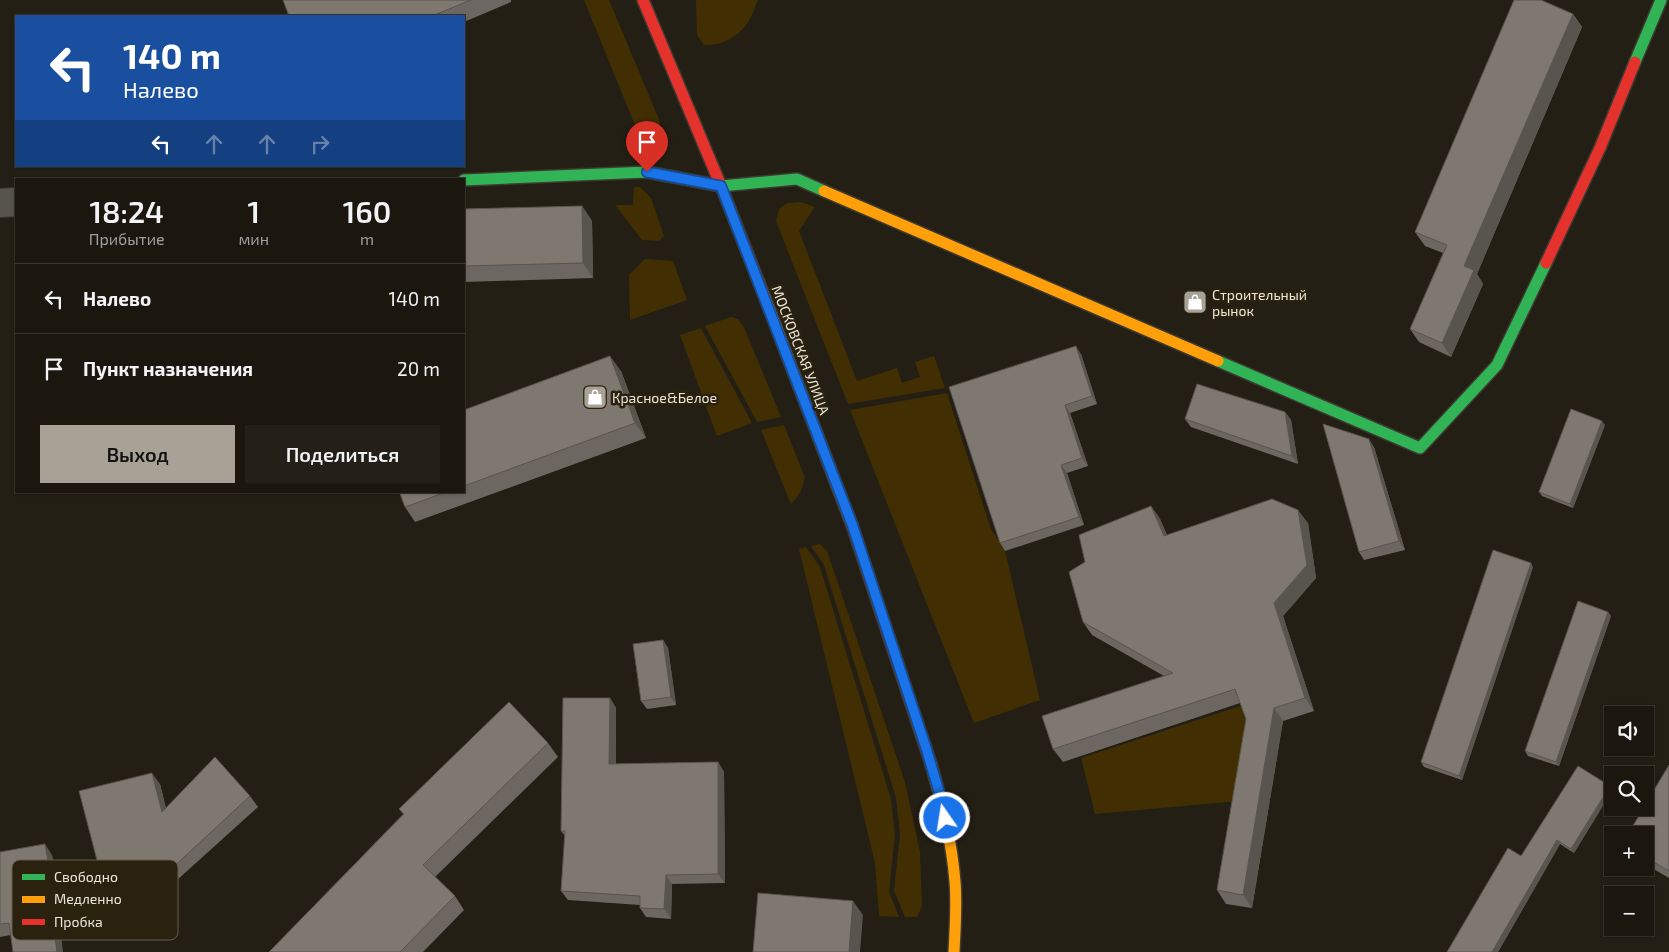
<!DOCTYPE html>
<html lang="ru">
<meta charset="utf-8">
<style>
:root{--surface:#1b170f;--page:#242018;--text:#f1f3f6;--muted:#a09f9e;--line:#39362f;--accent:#a7a196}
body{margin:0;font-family:"Exo 2",sans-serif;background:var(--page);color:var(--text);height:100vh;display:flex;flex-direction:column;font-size:19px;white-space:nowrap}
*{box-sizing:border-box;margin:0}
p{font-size:16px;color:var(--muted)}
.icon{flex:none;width:28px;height:28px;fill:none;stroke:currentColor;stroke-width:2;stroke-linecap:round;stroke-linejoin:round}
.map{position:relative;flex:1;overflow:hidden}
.details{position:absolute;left:15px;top:178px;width:450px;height:315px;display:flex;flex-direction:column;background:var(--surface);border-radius:0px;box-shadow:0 1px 4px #0004,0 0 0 1px var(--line)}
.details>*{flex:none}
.banner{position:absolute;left:15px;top:15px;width:450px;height:152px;border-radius:0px;box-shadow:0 1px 4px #0004,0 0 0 1px var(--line);background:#1a4fa0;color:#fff;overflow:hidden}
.tools{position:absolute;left:1604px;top:706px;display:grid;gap:10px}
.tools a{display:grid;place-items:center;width:50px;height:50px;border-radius:0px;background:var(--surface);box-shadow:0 1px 4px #0004,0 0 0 1px var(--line);font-size:25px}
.pin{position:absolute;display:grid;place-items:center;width:42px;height:42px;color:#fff;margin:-51px -21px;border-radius:50% 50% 50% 0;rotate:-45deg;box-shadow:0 0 5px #0007}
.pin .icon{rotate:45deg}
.me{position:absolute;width:55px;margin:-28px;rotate:347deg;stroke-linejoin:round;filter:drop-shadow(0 0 4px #0008)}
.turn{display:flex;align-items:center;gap:18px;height:105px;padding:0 25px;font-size:22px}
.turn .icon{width:65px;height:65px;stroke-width:2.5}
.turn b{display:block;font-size:35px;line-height:42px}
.lanes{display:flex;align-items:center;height:48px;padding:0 25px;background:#0003;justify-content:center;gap:25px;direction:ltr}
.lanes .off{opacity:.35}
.eta{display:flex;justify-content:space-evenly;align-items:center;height:85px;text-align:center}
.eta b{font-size:30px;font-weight:600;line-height:35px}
.primary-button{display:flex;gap:10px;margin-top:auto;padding:10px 25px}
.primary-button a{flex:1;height:58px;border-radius:0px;background:var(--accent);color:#111;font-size:20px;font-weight:600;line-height:58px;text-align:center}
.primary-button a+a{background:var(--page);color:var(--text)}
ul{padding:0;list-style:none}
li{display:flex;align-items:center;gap:15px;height:70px;padding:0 25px;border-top:1px solid var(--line)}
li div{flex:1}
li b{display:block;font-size:19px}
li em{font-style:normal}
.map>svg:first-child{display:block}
</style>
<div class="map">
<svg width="1669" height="952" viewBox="0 0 1669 952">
<rect width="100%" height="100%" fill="#241f14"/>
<path fill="#412f03" d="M 584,0 L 609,0 L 660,122 C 656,132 652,137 641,140 Z
M 696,0 L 758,0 C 755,7 752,16 748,22 C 739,37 721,46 704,45 L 697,35 Z
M 634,187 L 640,187 L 651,198 L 664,236 L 659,241 L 642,240 L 615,205 L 633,205 Z
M 801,202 L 815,207 L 799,231 L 857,381 L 897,368 L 902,383 L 920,377 L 915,362 L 934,356 L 945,388 L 848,404 L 776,221 L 779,209 L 787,203 Z
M 645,259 L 673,261 L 687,300 L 630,320 L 629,275 Z
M 731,317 L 738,319 L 744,327 L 781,417 L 757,422 L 705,326 Z
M 701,328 L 752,423 L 717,436 L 680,335 Z
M 947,393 L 991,529 L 1005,551 L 1040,700 L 974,723 L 850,410 Z
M 784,425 L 805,478 L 800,493 L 791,504 L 761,430 Z
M 820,544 L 827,551 L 905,782 L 920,852 L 922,906 L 917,917 L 905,917 L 894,891 L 900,835 L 896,798 L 824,565 L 811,546 Z
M 806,547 L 820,567 L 891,799 L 895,835 L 889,892 L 899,917 L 879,916 L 875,863 L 799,549 Z
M 1243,705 L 1248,744 L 1238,801 L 1095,814 L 1081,758 Z"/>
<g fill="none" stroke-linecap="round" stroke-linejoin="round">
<g stroke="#3e3931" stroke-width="30">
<path id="street" d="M 0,203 L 16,202"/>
</g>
<g stroke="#3e3931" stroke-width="14">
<path id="fast" d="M 1635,62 L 1661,0
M 464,180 L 647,172 L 721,186 L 797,179 L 824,191
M 1218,361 L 1420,448 L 1497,365 L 1546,263"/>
</g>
<g stroke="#3e3931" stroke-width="14">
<path id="slow" d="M 824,191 L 1218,361
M 763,293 L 852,525
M 931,764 C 942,803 952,842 955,882 C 957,905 955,929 954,952"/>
</g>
<g stroke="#3e3931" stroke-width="14">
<path id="jam" d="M 643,0 L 721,186 L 763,293
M 1546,263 L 1600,148 L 1635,62
M 852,525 L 931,764"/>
</g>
<use href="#street" stroke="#57544c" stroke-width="28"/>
<use href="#fast" stroke="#30b455" stroke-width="11"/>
<use href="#slow" stroke="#ff9f0a" stroke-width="11"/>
<use href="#jam" stroke="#e5322d" stroke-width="11"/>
</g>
<path fill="#6c6760" d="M 283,0 L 511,0 L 511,2 L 464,22 L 464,16 L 289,16 Z
M 1573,14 L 1582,27 L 1477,274 L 1483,284 L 1451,357 L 1419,342 L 1410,329 L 1443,253 L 1425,246 L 1415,232 Z
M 582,206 L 592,221 L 593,278 L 464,282 L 464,209 Z
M 1081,354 L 1097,404 L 1070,413 L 1088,466 L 1067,473 L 1084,525 L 1005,551 L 1000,543 Z
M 621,371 L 646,438 L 415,522 L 405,507 L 399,491 L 464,491 L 464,410 Z
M 1285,412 L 1291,420 L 1298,464 L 1191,427 L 1185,419 Z
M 1605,425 L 1573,508 L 1542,496 L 1539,492 Z
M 1374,447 L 1405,550 L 1364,560 L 1359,552 Z
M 1151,506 L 1160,519 L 1167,535 L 1308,523 L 1316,578 L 1283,616 L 1314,711 L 1283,721 L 1252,908 L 1226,904 L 1217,890 L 1246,719 L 1240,703 L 1063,762 L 1053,749 L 1164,676 L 1092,635 L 1083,622 Z
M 1533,567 L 1462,780 L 1424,767 L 1421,762 Z
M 1608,612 L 1611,616 L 1559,766 L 1528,756 L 1525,751 Z
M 663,640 L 668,648 L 676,705 L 647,709 L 641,701 Z
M 610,698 L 616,708 L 616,764 L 718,762 L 724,772 L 725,883 L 672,884 L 671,919 L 646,917 L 640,908 L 640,905 L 568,900 L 561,891 L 565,836 L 561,831 Z
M 548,743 L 558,757 L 435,877 L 455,896 L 464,910 L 423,952 L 269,952 L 403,814 L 399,809 Z
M 1669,765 L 1669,878 L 1645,864 L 1645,835 Z
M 160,784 L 166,808 L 250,796 L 258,807 L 176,881 L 111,898 L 104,887 Z
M 1610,786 L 1612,789 L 1612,791 L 1574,853 L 1560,844 L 1498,952 L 1447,952 L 1521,856 Z
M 0,852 L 52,855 L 64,925 L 0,937 Z"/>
<path fill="#58544e" d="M 1573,14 L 1582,27 L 1477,274 L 1483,284 L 1451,357 L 1442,343 L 1464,266 Z
M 582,206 L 592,221 L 593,278 L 583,263 Z
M 1076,346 L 1081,354 L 1097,404 L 1092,396 Z
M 610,356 L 621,371 L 646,438 L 635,423 Z
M 1065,405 L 1070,413 L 1088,466 L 1082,458 Z
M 1285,412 L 1291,420 L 1298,464 L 1292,456 Z
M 1602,421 L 1605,425 L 1573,508 L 1570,504 Z
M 1369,439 L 1374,447 L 1405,550 L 1399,541 Z
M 1061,465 L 1067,473 L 1084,525 L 1079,517 Z
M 1151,506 L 1160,519 L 1173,549 L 1164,536 Z
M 1298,510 L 1308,523 L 1316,578 L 1283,616 L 1314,711 L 1305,698 L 1274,603 Z
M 1531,563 L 1533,567 L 1462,780 L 1459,776 Z
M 1608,612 L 1611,616 L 1559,766 L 1556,762 Z
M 663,640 L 668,648 L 676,705 L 671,697 Z
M 610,698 L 616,708 L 616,773 L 609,764 Z
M 1274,708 L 1283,721 L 1252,908 L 1243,895 Z
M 718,762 L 724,772 L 725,883 L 718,874 Z
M 152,773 L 160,784 L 169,822 L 162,812 Z
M 1610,786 L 1612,789 L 1612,791 L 1574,853 L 1571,849 Z
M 1557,840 L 1560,844 L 1498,952 L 1492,952 Z
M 45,844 L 52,855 L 64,925 L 57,914 Z
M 666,875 L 672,884 L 671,919 L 664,909 Z
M 853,901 L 863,915 L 860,952 L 849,952 Z
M 52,915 L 60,926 L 63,952 L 57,952 Z"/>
<path fill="#7e7870" stroke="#58544e" d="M 283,0 L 471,0 L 432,16 L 289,16 Z
M 1514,0 L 1541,0 L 1573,14 L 1464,266 L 1474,270 L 1442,343 L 1410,329 L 1447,245 L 1415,232 Z
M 582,206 L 583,263 L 464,266 L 464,209 Z
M 1076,346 L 1092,396 L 1065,405 L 1082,458 L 1061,465 L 1079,517 L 1000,543 L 949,387 Z
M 610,356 L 635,423 L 464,486 L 464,410 Z
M 1197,384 L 1285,412 L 1292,456 L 1185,419 Z
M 1571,409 L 1602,421 L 1570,504 L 1539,492 Z
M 1323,424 L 1369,439 L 1399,541 L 1359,552 Z
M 399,491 L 449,491 L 405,507 Z
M 1272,499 L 1298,510 L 1307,565 L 1274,603 L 1305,698 L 1274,708 L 1243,895 L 1217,890 L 1246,719 L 1235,689 L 1053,749 L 1042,716 L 1173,673 L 1083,622 L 1069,572 L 1085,562 L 1079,535 L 1151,506 L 1164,536 Z
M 1493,550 L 1531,563 L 1459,776 L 1421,762 Z
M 1578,601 L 1608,612 L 1556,762 L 1525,751 Z
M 663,640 L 671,697 L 641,701 L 633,644 Z
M 563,698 L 610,698 L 609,764 L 718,762 L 718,874 L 666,875 L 664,909 L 640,908 L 640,896 L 561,891 L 565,831 L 561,831 Z
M 509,702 L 548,743 L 423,865 L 455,896 L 400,952 L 269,952 L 404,814 L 399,809 Z
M 215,757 L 250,796 L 169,871 L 104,887 L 79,791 L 152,773 L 162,812 Z
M 1669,765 L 1669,871 L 1645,857 L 1645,835 L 1627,835 L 1644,808 L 1645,808 L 1645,805 Z
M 1578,766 L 1610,786 L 1571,849 L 1557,840 L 1492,952 L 1447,952 L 1508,848 L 1521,856 Z
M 45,844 L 57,914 L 52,915 L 57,952 L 13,952 L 9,923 L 0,924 L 0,852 Z
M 758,893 L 853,901 L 849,952 L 753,952 Z"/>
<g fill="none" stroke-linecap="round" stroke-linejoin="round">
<g stroke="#114b97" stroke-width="12">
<path id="route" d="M 647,172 L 721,186 L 852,524 L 926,748 L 943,805 L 945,818"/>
</g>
<use href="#route" stroke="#1a73e8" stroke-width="9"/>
</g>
<defs>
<g id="shop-square" transform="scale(1.25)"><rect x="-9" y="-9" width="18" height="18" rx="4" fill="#a7a196" stroke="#2a210e"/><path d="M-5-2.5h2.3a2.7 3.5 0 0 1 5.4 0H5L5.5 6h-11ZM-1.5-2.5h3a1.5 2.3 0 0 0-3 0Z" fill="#fff"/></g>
</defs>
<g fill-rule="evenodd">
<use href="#shop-square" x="1195" y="302"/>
<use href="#shop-square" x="595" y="397"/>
</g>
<g text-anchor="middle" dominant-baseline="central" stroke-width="5" stroke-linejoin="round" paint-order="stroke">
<g font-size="14" fill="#ede7dc" stroke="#2a210e" text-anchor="start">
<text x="1212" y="294">Строительный<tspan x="1212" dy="16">рынок</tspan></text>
<text x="612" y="397">Красное&amp;Белое</text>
</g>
<g font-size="14" fill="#ede7dc" stroke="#2a210e">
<text transform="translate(801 350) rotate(69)">МОСКОВСКАЯ УЛИЦА</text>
</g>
</g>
<rect x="12" y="860" width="166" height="80" rx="8" fill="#2a210e" stroke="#645c4c" stroke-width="1"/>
<rect x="22" y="874" width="23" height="6" fill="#30b455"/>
<rect x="22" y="896" width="23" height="7" fill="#ff9f0a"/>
<rect x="22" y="919" width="23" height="6" fill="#e5322d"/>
<g font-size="14" fill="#ede7dc">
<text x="54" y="882">Свободно</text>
<text x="54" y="904">Медленно</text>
<text x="54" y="927">Пробка</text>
</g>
</svg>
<div class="tools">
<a><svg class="icon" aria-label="sound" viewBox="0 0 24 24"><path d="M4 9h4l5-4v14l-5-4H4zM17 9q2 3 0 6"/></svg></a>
<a><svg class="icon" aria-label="search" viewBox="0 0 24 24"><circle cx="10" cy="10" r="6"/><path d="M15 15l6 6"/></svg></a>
<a>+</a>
<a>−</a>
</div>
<div class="pin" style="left:647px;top:172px;background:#d93025"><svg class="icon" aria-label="arrive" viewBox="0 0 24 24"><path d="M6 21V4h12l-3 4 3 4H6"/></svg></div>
<svg class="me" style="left:945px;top:818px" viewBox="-20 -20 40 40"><circle r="17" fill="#1a73e8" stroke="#fff" stroke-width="3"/><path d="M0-11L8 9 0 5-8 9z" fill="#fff"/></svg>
<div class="banner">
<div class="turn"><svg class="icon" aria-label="left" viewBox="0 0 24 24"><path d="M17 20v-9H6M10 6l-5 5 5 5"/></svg><div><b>140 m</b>Налево</div></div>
<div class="lanes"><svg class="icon" aria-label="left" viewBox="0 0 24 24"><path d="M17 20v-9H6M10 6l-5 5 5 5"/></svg><svg class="icon off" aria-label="ahead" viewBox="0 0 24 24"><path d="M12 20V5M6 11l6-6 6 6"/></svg><svg class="icon off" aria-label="ahead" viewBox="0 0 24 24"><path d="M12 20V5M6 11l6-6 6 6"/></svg><svg class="icon off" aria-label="right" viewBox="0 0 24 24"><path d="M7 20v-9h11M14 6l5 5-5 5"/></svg></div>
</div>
<section class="details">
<div class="eta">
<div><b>18:24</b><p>Прибытие</p></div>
<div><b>1</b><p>мин</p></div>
<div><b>160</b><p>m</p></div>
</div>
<ul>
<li><svg class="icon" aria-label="left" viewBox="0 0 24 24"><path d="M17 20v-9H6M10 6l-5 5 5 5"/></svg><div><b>Налево</b></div><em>140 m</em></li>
<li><svg class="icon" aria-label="arrive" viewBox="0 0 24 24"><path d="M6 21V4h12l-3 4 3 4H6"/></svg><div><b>Пункт назначения</b></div><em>20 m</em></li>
</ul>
<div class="primary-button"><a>Выход</a><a>Поделиться</a></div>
</section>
</div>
